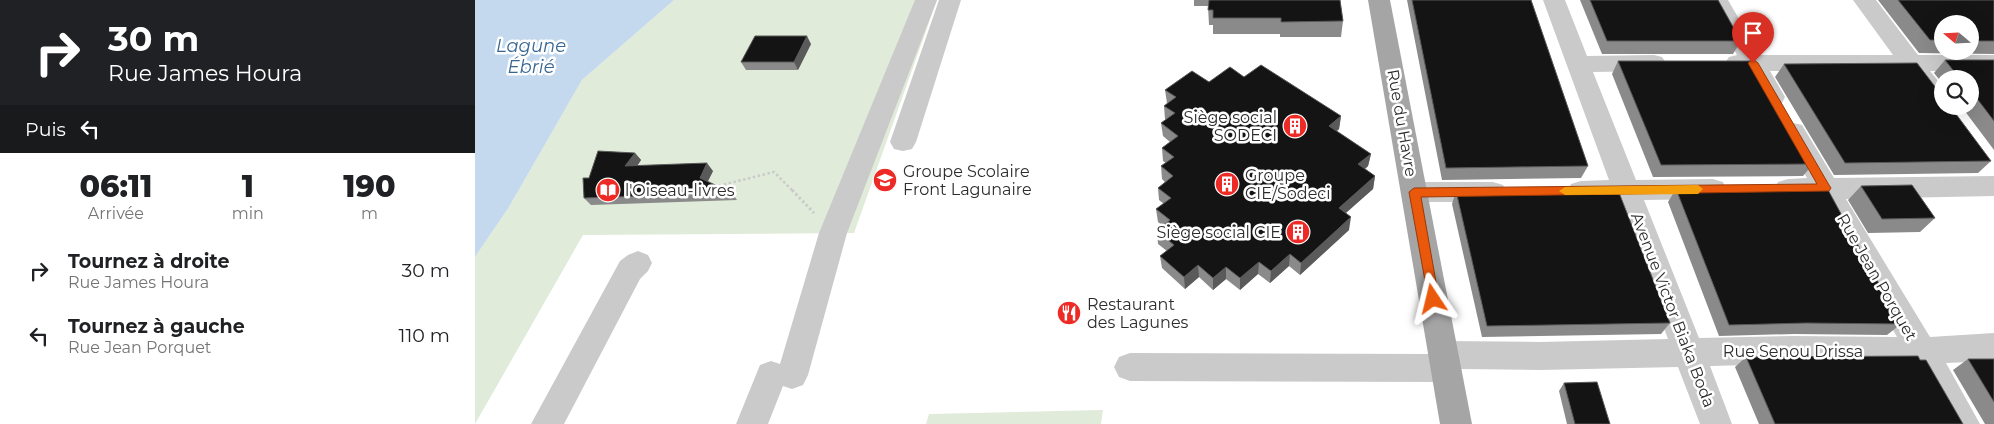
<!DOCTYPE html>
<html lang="fr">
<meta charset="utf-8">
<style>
:root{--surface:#fff;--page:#f2f2f2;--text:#202124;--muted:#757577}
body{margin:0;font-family:Montserrat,sans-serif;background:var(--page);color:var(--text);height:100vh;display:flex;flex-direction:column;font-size:19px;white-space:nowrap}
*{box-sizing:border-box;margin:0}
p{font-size:16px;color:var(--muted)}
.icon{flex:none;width:28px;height:28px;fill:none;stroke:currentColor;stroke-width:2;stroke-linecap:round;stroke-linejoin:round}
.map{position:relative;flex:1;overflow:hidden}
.sheet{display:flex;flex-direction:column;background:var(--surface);width:475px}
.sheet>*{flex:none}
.banner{background:#202124;color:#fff;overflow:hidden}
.needle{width:32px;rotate:289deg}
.controls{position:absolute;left:1459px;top:15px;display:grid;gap:10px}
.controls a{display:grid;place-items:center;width:45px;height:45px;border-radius:50%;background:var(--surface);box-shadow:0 5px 20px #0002;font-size:25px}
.pin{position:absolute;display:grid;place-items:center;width:42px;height:42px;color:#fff;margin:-51px -21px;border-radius:50% 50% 50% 0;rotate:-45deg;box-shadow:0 0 5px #0007}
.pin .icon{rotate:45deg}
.me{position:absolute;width:55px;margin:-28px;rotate:350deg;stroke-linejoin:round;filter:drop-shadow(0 0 4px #0008)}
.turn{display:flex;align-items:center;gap:18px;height:105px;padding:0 25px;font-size:22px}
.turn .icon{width:65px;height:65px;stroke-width:2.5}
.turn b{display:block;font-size:35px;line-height:42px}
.then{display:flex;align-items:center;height:48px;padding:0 25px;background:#0003;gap:10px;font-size:19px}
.eta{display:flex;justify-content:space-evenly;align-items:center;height:85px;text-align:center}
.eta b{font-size:30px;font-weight:800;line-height:35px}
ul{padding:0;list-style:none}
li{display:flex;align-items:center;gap:15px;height:65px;padding:0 25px}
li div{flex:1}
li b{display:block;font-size:19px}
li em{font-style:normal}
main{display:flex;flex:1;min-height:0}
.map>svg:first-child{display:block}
</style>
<main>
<section class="sheet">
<div class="banner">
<div class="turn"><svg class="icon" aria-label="right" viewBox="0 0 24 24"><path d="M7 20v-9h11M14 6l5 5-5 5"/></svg><div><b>30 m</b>Rue James Houra</div></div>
<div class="then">Puis<svg class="icon" aria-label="left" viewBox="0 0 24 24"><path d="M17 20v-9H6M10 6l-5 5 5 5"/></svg></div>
</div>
<div class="eta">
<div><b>06:11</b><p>Arrivée</p></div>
<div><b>1</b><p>min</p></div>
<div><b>190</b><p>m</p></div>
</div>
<ul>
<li><svg class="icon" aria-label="right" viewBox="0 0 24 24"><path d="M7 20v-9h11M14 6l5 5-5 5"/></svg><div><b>Tournez à droite</b><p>Rue James Houra</p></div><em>30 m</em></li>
<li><svg class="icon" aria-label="left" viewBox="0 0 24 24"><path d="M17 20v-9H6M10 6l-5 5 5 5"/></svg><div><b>Tournez à gauche</b><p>Rue Jean Porquet</p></div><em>110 m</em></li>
</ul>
</section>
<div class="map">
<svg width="1519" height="424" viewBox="0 0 1519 424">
<rect width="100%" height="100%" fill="#fff"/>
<path fill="#e1ebd9" d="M 199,0 L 462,0 L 379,233 L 108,235 L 0,424 L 0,257 L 34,207 L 107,80 Z
M 628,410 L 626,424 L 451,424 L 454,414 Z"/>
<path fill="#c4d9ed" d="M 0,0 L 199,0 L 107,80 L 34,207 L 0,257 Z"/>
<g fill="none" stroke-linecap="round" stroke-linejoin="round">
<path stroke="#cacaca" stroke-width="2.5" stroke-dasharray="2.5 2.5" stroke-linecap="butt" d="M 239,187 L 299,172 L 318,191"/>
<path stroke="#cacaca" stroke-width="3" stroke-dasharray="2.5 2.5" stroke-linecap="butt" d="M 317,190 L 339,213"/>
<path fill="#cacaca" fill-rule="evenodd" d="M 440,0 L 462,0 L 372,233 L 333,375 L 328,385 L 317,389 L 308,386 L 293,424 L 261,424 L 285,365 L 296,361 L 305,364 L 344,233 Z
M 464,0 L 486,0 L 441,142 L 437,149 L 428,151 L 419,149 L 415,142 Z
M 1068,0 L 1090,0 L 1112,56 L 1179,55 L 1187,57 L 1191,63 L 1187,69 L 1179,71 L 1118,72 L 1161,180 L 1238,179 L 1248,182 L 1251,189 L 1248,196 L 1238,199 L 1169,200 L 1224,338 L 1319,336 L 1422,337 L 1343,199 L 1313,199 L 1303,196 L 1300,189 L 1303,182 L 1313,179 L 1332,178 L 1305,132 L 1309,125 L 1318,123 L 1327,125 L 1359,178 L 1519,176 L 1519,196 L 1371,199 L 1455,337 L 1519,333 L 1519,361 L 1471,363 L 1505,424 L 1471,424 L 1437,365 L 1319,364 L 1235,366 L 1257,424 L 1225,424 L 1203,367 L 1065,370 L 985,369 L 981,378 L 970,382 L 655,381 L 644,377 L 639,367 L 644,357 L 655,353 L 953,354 L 957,345 L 968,341 L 1065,342 L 1193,339 L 1142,201 L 1106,201 L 1096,198 L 1093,191 L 1096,184 L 1106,181 L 1134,180 Z
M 1231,0 L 1253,0 L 1285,55 L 1418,55 L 1378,0 L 1401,0 L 1443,55 L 1519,55 L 1519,71 L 1455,71 L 1468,87 L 1468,106 L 1480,106 L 1477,111 L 1468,114 L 1459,111 L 1430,71 L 1295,71 L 1310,97 L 1307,103 L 1298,106 L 1289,103 L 1271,71 L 1254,69 L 1250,63 L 1254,57 L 1262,55 Z
M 939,182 L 1018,182 L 1028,185 L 1031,192 L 1028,199 L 1018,202 L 939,202 L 929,199 L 926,192 L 929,185 Z
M 163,251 L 173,255 L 177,263 L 173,271 L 165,279 L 89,424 L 56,424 L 145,261 L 153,255 Z"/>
<path fill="#a5a5a5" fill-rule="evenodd" d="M 893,0 L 915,0 L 997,424 L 965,424 Z"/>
</g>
<path fill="#8a8a8a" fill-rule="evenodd" d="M 719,0 L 865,0 L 868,21 L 866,37 L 805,37 L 805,34 L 738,34 L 738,25 L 734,25 L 733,6 L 719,6 Z
M 932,0 L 1056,0 L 1113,166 L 1106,178 L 967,180 Z
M 1105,0 L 1243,0 L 1266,41 L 1258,54 L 1127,54 Z
M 1403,0 L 1519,0 L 1519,54 L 1444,53 ZM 1468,24 L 1495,24 L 1495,51 L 1468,51 Z
M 336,44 L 323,70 L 271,70 L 266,62 Z
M 1470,60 L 1519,60 L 1519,150 L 1486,106 L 1495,106 L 1495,79 L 1468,79 L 1468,84 L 1459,73 Z
M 1143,61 L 1338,164 L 1328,176 L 1178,177 L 1137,74 Z
M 1309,64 L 1516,161 L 1503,173 L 1359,175 L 1300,77 Z
M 769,77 L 866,116 L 864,129 L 862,131 L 896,154 L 893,166 L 890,169 L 900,176 L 898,189 L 870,213 L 874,230 L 825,275 L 814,266 L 795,283 L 783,274 L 765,290 L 751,279 L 738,290 L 724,277 L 710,289 L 687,268 L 685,256 L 692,251 L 683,244 L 682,231 L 688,226 L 683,222 L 681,209 L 689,204 L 684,200 L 683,188 L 690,182 L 687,179 L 686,166 L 691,163 L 688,161 L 687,148 L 695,142 L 688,136 L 686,123 L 692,120 L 690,119 L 689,106 L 692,103 L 690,90 Z
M 160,153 L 166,160 L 162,166 L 238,171 L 233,181 L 257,193 L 262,200 L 116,205 L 109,198 L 114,178 Z
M 1386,186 L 1460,218 L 1445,232 L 1393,233 L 1373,200 Z
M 1201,189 L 1426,324 L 1412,335 L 1319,334 L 1244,336 L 1193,202 Z
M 981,191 L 1195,323 L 1186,334 L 1007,337 L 977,204 Z
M 1271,357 L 1488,424 L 1284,424 L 1260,367 Z
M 1493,359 L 1519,359 L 1519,424 L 1510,424 L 1478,370 Z
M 1089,383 L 1135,424 L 1092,424 L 1084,391 Z"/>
<path fill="#5a5a5a" d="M 332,36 L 336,44 L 323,70 L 319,62 Z
M 866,116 L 864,129 L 852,139 L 854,126 Z
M 160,153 L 166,160 L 157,174 L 150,166 Z
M 896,154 L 893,166 L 881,177 L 883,164 Z
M 232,163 L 238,171 L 231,185 L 225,178 Z
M 900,176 L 898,189 L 862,221 L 864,208 Z
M 876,217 L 874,230 L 825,275 L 826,263 Z
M 815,254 L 814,266 L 795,283 L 796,271 Z
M 784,262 L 783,274 L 765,290 L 765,278 Z
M 723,265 L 724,277 L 710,289 L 709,277 Z
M 751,267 L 751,279 L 738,290 L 738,278 Z"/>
<path fill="#141414" stroke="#5a5a5a" d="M 734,0 L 865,0 L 868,21 L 806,22 L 806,18 L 738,18 L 738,10 L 733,10 Z
M 937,0 L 1056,0 L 1113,166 L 971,168 Z
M 1115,0 L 1243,0 L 1266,41 L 1132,41 Z
M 1423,0 L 1519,0 L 1519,41 L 1495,41 L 1495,24 L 1468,24 L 1468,40 L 1455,40 Z
M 280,36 L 332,36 L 319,62 L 266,62 Z
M 1470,60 L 1519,60 L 1519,121 L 1497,92 L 1495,92 L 1495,79 L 1482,79 L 1481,74 Z
M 1143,61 L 1277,61 L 1338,164 L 1186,165 Z
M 1442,63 L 1468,97 L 1468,106 L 1475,106 L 1516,161 L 1370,163 L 1309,64 Z
M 786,65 L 866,116 L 854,126 L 896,154 L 883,164 L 900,176 L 864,208 L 876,217 L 826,263 L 815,254 L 796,271 L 784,262 L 765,278 L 751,267 L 738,278 L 723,265 L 709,277 L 685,256 L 699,245 L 682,231 L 695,220 L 681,209 L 696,198 L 683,188 L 698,176 L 686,166 L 699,157 L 687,148 L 703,136 L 686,123 L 700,113 L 689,106 L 701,97 L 690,90 L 717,71 L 734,82 L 755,67 L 769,77 Z
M 123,151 L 160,153 L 150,166 L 232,163 L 225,178 L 257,193 L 109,198 L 108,178 L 114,178 Z
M 1437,185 L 1460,218 L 1407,219 L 1386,186 Z
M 1352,188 L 1426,324 L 1331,323 L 1254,325 L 1201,189 Z
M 1143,190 L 1195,323 L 1012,326 L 981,191 Z
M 1443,356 L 1445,360 L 1451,360 L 1488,424 L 1300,424 L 1271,357 Z
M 1493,359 L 1519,359 L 1519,402 Z
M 1122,382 L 1135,424 L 1100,424 L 1089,383 Z"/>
<path fill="#ea580c" stroke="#983908" d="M 1278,59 L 1283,63 L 1354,185 L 1356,188 L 1354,191 L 946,197 L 964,299 L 962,303 L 958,305 L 954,303 L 934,192 L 939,188 L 1342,184 L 1273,63 Z"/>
<path fill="#f59e0b" d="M 1223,185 L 1228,189 L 1223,194 L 1090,195 L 1084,191 L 1090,187 Z"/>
<defs>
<g id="building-disc" transform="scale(1.25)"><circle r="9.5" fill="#ed2a25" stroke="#fff"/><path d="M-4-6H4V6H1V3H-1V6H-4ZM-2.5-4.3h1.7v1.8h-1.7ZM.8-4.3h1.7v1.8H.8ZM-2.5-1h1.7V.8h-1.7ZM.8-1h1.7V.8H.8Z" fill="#fff"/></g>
<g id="school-disc" transform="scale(1.25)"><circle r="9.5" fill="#ed2a25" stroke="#fff"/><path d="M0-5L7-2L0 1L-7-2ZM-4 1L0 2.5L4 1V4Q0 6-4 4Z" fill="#fff"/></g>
<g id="library-disc" transform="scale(1.25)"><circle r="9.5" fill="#ed2a25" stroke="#fff"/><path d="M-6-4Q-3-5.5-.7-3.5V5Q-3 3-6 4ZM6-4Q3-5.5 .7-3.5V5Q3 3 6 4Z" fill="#fff"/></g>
<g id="restaurant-disc" transform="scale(1.25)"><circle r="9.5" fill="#ed2a25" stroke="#fff"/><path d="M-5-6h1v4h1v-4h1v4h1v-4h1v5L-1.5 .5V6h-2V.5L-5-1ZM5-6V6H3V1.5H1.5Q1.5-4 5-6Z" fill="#fff"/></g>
</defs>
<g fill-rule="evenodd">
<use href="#building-disc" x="820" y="126"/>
<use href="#school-disc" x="410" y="180"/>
<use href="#building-disc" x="752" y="184"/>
<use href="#library-disc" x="133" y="190"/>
<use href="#building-disc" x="823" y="232"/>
<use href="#restaurant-disc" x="594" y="313"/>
</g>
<g text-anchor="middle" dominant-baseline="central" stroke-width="5" stroke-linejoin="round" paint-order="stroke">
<g font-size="16" fill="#2d2d2d" stroke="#fff" text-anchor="start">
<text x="802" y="117" text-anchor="end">Siège social<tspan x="802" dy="18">SODECI</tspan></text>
<text x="428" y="171">Groupe Scolaire<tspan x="428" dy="18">Front Lagunaire</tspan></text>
<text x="770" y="175">Groupe<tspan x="770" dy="18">CIE/Sodeci</tspan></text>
<text x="150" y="190">l'Oiseau-livres</text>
<text x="806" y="232" text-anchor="end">Siège social CIE</text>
<text x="612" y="304">Restaurant<tspan x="612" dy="18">des Lagunes</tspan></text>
</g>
<g font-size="16" fill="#2d2d2d" stroke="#fff">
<text transform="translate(927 123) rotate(80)">Rue du Havre</text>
<text transform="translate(1402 277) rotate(60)">Rue Jean Porquet</text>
<text transform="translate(1198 310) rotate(69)">Avenue Victor Biaka Boda</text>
<text x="1318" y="351">Rue Senou Drissa</text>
</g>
<g font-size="18" font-style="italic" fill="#376692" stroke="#fff">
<text x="56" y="46">Lagune<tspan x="56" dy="21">Ébrié</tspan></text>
</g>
</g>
</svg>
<div class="controls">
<a><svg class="needle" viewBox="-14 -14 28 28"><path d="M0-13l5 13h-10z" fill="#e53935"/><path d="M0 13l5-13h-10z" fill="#757577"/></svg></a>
<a><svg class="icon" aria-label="search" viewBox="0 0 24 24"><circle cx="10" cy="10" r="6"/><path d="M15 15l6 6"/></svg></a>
</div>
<div class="pin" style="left:1278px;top:63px;background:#d93025"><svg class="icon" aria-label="arrive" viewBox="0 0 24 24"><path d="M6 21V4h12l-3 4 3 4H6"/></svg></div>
<svg class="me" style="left:958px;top:299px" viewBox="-20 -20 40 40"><path d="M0-17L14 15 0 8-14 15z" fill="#ea580c" stroke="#fff" stroke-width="4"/></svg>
</div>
</main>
